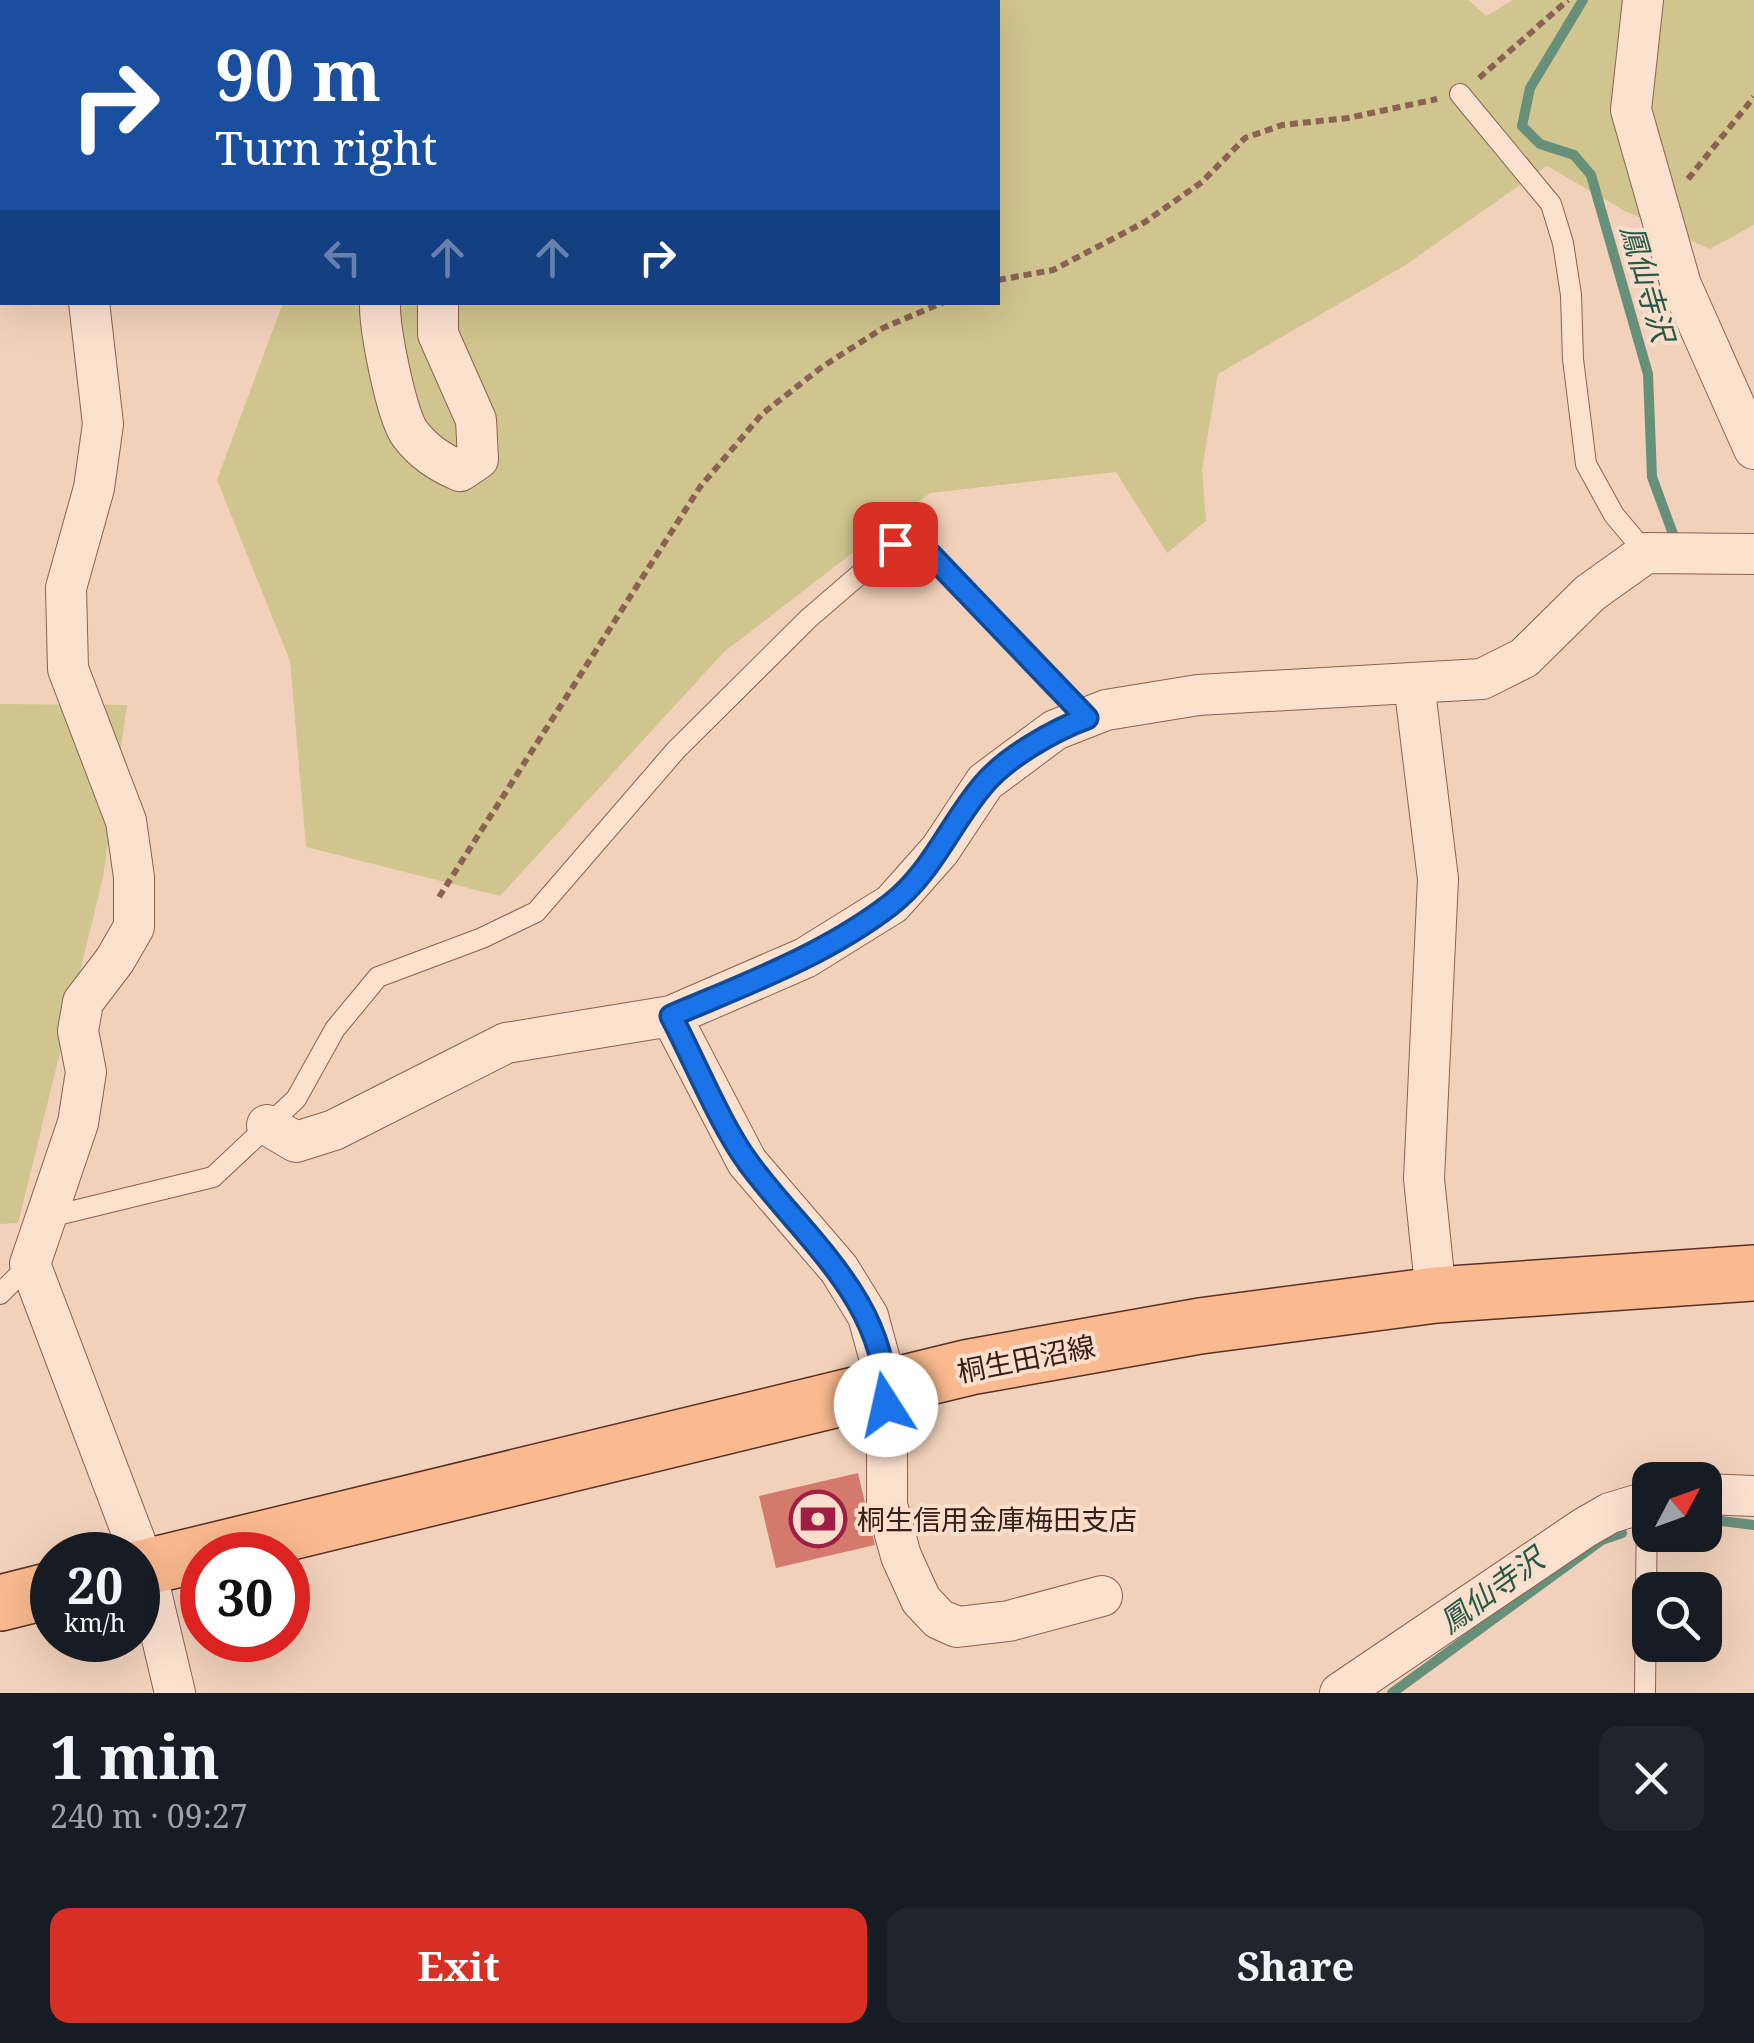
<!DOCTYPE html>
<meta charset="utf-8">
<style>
:root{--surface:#171b24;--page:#20242c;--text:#f1f3f6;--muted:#9ea1a6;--accent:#d93025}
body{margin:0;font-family:"Noto Serif","Noto Sans JP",serif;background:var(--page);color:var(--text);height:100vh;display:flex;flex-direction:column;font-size:38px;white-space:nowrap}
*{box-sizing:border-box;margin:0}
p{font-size:32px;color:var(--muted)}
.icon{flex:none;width:55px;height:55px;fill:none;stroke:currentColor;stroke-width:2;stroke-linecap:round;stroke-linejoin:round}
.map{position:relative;height:1693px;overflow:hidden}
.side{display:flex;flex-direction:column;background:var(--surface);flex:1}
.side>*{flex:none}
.hud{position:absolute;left:0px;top:0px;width:1000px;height:305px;box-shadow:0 10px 40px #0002;background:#1a4fa0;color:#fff;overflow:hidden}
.needle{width:65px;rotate:49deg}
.tools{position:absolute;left:1632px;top:1462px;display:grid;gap:20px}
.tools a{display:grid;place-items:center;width:90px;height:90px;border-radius:20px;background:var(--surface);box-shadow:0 10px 40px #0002;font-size:50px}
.speed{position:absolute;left:30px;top:1532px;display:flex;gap:20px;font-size:50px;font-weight:700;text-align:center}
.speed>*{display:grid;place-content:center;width:130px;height:130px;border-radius:50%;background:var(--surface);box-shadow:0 10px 40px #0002;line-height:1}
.speed small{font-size:25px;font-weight:400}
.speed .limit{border:15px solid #d22;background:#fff;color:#111}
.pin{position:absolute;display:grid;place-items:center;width:85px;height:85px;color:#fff;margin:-42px;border-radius:20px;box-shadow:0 5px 15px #0006}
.me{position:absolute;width:110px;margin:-55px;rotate:350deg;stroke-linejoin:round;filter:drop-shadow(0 0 8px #0008)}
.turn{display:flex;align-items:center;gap:35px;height:210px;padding:0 50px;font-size:45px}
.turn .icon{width:130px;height:130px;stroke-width:2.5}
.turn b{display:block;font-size:70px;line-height:85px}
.lanes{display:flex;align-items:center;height:95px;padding:0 50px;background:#0003;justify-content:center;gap:50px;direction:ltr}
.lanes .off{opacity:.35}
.round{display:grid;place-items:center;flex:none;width:105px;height:105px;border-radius:20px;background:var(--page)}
.summary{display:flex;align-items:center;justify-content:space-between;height:170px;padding:0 50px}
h1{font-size:60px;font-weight:700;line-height:75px}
.action{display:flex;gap:20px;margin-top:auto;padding:20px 50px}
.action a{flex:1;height:115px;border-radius:20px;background:var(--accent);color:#fff;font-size:40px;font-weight:700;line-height:115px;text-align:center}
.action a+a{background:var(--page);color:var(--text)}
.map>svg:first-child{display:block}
</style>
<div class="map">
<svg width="1754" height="1693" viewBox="0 0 1754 1693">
<rect width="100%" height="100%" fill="#f2d1bb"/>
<path fill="#d0c58e" d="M 647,0 L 1469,0 L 1486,16 L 1513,0 L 1754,0 L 1754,225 L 1710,249 L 1625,211 L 1547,166 L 1404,266 L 1218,374 L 1202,470 L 1206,521 L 1167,553 L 1116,472 L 930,493 L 724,652 L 500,896 L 306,847 L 290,661 L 217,480 L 283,303 L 998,302 L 998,2 Z
M 0,704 L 127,705 L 103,878 L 18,1223 L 0,1224 Z"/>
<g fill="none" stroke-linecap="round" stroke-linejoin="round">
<path stroke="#67907a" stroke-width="10" d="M 1583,0 L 1530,88 L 1522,126 L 1540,144 L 1574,155 L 1591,175 L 1648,374 L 1652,477 L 1676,542
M 1705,1519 L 1754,1525
M 1392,1693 L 1602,1540 L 1622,1533"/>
</g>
<path fill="#d47a6d" d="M 858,1473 L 875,1545 L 776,1568 L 759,1496 Z"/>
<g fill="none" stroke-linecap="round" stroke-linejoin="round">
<g stroke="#8a6153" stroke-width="22">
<path id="lane" d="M 1460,94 L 1551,204 L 1563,243 L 1571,295 L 1573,359 L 1586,464 L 1614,515 L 1646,553
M 49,1217 L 213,1177 L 296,1099 L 335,1029 L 378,977 L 482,938 L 536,912 L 676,750 L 809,618 L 895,544 L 926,550 L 1087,717
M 0,1294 L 30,1264
M 1645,1693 L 1647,1501"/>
</g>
<g stroke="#8a6153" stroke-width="42">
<path id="street" d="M 383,0 L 384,2
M 1643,0 L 1631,110 L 1681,285 L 1754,449
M 169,2 L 170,0
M 529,2 L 530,0
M 89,302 L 103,424 L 94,488 L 66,588 L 68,669 L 126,821 L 134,877 L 134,927 L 115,960 L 83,1002 L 78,1031 L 86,1072 L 78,1123 L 30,1264 L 145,1567 L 175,1693
M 380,302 C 379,327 396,415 410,434 C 424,452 439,462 460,471 L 478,459 L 476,420 L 438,334 L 438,302
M 1414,683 L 1438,879 L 1424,1179 L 1436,1295
M 671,1016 L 747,1162 L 839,1269 L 868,1316 L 887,1386 L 887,1505 L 901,1556 L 921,1600 L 939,1619 L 957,1627 L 1009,1621 L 1102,1596
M 267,1125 L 296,1142 L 334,1130 L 506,1043 L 671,1016 L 805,958 L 892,904 L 940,850 L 985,782 L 1055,730 L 1106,710 L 1198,695 L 1482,679 L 1524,658 L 1590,593 L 1646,553 L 1754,554
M 1705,1494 L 1754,1496
M 1340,1693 L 1584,1528 L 1610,1513 L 1650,1501"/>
</g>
<g stroke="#573129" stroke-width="58">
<path id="primary" d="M 138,1569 L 970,1367 L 1200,1326 L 1436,1295 L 1754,1273
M 0,1603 L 52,1590"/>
</g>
<path stroke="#8a6153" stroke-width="6" stroke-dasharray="8 5" stroke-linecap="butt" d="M 1479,78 L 1568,0
M 1688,179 L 1754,97
M 998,280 L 1053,270 L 1145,222 L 1202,182 L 1245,138 L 1282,125 L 1348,118 L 1437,99
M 439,897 L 700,487 L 762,414 L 822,367 L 883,328 L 944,302"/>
<use href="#lane" stroke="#fce1cf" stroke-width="20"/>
<use href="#street" stroke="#fce1cf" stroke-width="40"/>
<use href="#primary" stroke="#fab98e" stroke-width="55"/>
</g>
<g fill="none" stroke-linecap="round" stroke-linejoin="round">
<g stroke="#114b97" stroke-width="25">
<path id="route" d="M 886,1405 C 888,1302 806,1240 750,1165 C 720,1125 695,1061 671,1016 C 746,984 825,955 890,905 C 932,873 951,822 984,784 C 1007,757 1054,730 1087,718 L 926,550 L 895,544"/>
</g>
<use href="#route" stroke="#1a73e8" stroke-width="18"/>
</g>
<defs>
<g id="bank-ring" transform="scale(2.875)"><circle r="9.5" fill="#f9decb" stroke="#9f1e45" stroke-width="1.5"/><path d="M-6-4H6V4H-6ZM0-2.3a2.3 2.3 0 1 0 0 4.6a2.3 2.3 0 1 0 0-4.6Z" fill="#9f1e45"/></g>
</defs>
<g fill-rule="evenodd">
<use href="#bank-ring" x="818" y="1519"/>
</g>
<g text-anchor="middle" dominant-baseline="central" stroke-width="8" stroke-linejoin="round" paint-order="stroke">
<g font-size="28" fill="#38201a" stroke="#f9decb">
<text transform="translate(1026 1358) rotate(-11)">桐生田沼線</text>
</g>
<g font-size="28" fill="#38201a" stroke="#f9decb" text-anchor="start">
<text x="857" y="1519">桐生信用金庫梅田支店</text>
</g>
<g font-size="30" font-style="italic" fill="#275948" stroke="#f9decb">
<text transform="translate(1648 283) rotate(74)">鳳仙寺沢</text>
<text transform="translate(1491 1590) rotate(-36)">鳳仙寺沢</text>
</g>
</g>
</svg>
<div class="tools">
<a><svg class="needle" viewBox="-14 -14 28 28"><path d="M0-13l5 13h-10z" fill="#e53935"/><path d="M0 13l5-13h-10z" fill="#9ea1a6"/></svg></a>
<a><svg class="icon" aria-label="search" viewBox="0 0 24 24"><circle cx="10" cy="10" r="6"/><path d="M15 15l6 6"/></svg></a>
</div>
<div class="speed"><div>20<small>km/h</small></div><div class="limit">30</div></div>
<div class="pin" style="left:895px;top:544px;background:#d93025"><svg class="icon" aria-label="arrive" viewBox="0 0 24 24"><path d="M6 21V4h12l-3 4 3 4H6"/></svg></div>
<svg class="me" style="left:886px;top:1405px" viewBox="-20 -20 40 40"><circle r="19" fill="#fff"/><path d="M0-13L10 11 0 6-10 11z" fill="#1a73e8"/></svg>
<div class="hud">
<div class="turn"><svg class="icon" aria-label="right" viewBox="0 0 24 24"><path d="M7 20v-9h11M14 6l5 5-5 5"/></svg><div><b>90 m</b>Turn right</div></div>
<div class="lanes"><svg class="icon off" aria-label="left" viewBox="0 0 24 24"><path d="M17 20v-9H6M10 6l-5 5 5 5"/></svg><svg class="icon off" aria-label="ahead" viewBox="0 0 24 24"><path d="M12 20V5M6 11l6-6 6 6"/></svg><svg class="icon off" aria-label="ahead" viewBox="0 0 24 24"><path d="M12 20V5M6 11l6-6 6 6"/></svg><svg class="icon" aria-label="right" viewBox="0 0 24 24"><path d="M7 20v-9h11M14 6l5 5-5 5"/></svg></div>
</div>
</div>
<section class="side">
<div class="summary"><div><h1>1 min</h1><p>240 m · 09:27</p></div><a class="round"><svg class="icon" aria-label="close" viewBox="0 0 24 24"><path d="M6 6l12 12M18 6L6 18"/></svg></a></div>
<div class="action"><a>Exit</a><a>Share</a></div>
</section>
